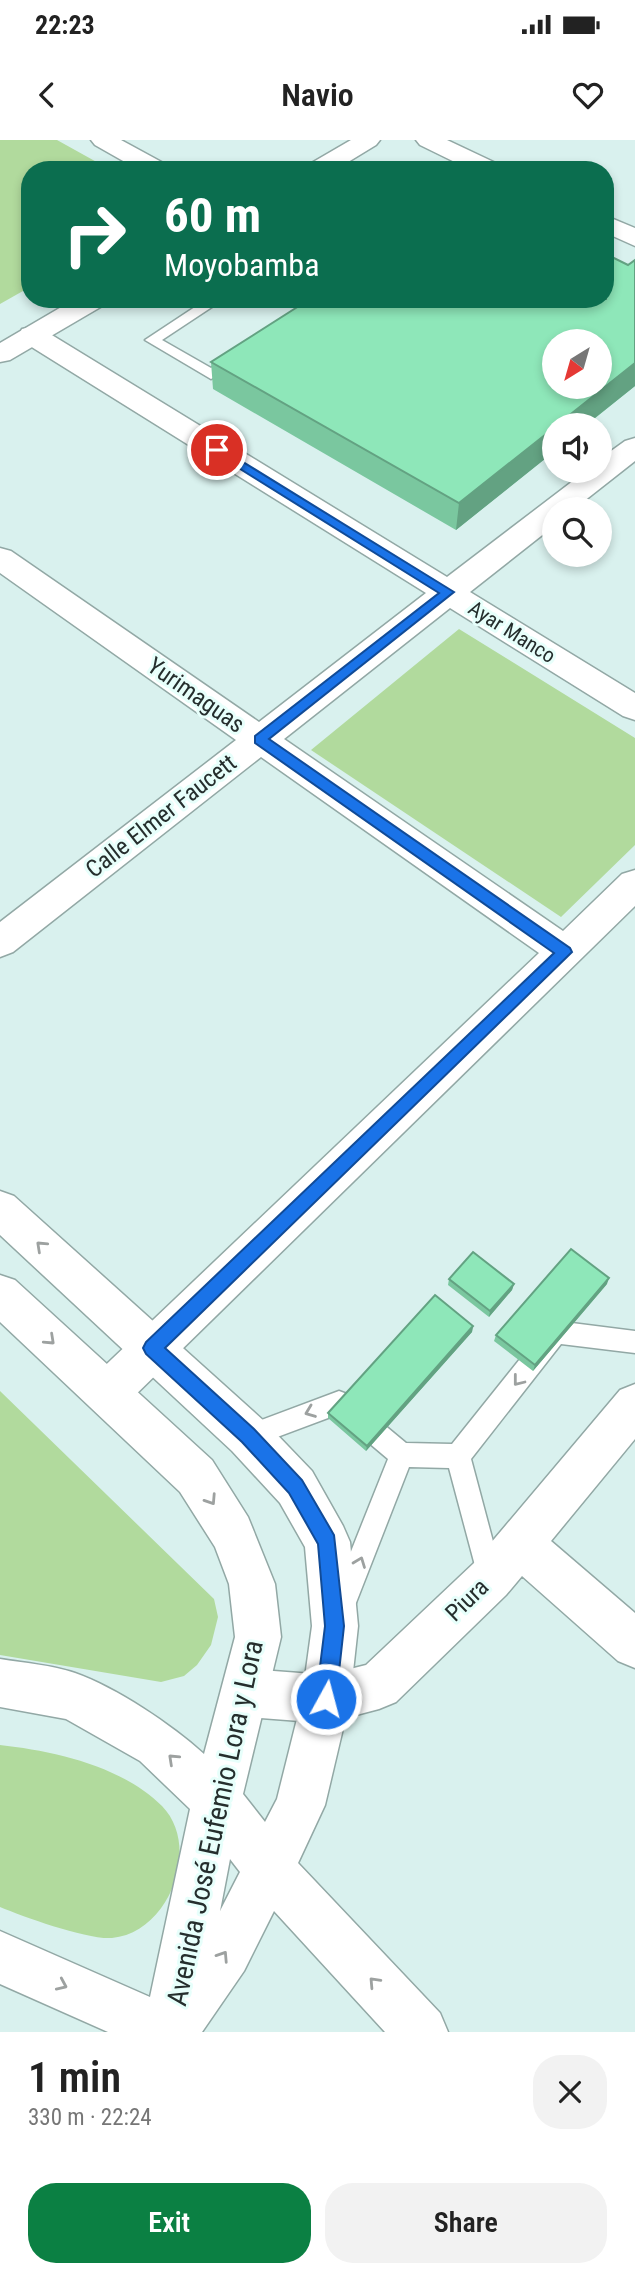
<!DOCTYPE html>
<meta charset="utf-8">
<style>
:root{--surface:#fff;--page:#f2f2f2;--text:#222;--muted:#767676;--accent:#0b8043}
body{margin:0;font-family:"Roboto Condensed",sans-serif;background:var(--page);color:var(--text);height:100vh;display:flex;flex-direction:column;font-size:26px;white-space:nowrap}
*{box-sizing:border-box;margin:0}
p{font-size:23px;color:var(--muted)}
.icon{flex:none;width:38px;height:38px;fill:none;stroke:currentColor;stroke-width:2;stroke-linecap:round;stroke-linejoin:round}
.map{position:relative;height:1892px;overflow:hidden}
.sheet{display:flex;flex-direction:column;background:var(--surface);flex:1}
.sheet>*{flex:none}
.guide{position:absolute;left:21px;top:21px;width:593px;height:147px;border-radius:28px;box-shadow:0 4px 10px #0003;background:#0b6e4f;color:#fff;overflow:hidden}
.needle{width:46px;rotate:217deg}
.fabs{position:absolute;left:542px;top:189px;display:grid;gap:14px}
.fabs a{display:grid;place-items:center;width:70px;height:70px;border-radius:50%;background:var(--surface);box-shadow:0 4px 10px #0003;font-size:35px}
.pin{position:absolute;display:grid;place-items:center;width:60px;height:60px;color:#fff;margin:-30px;border:4px solid #fff;border-radius:50%;box-shadow:0 2px 7px #0007}
.me{position:absolute;width:77px;margin:-38px;rotate:7deg;stroke-linejoin:round;filter:drop-shadow(0 0 5px #0008)}
.turn{display:flex;align-items:center;gap:24px;height:147px;padding:0 28px;font-size:32px}
.turn .icon{width:91px;height:91px;stroke-width:2.5}
.turn b{display:block;font-size:49px;line-height:60px}
.round{display:grid;place-items:center;flex:none;width:74px;height:74px;border-radius:28px;background:var(--page)}
.head{display:flex;align-items:center;justify-content:space-between;height:119px;padding:0 28px}
h1{font-size:42px;font-weight:600;line-height:52px}
.action{display:flex;gap:14px;margin-top:auto;padding:14px 28px}
.action a{flex:1;height:80px;border-radius:28px;background:var(--accent);color:#fff;font-size:28px;font-weight:600;line-height:80px;text-align:center}
.action a+a{background:var(--page);color:var(--text)}
.status{display:flex;justify-content:space-between;align-items:center;height:49px;padding:0 35px;background:var(--surface);direction:ltr}
.status svg{height:19px;fill:currentColor}
header{display:flex;justify-content:space-between;align-items:center;height:91px;padding:0 28px;background:var(--surface);font-size:32px;font-weight:600}
.map>svg:first-child{display:block}
</style>
<div class="status"><b>22:23</b><svg viewBox="0 0 49 12"><path d="M0 12V9h3v3zM5 12V6h3v6zM10 12V3h3v9zM15 12V0h3v12zM26 1h20v11H26zM47 4h2v5h-2z"/></svg></div>
<header><svg class="icon" aria-label="back" viewBox="0 0 24 24"><path d="M15 5l-7 7 7 7"/></svg>Navio<svg class="icon" aria-label="heart" viewBox="0 0 24 24"><path d="M12 20l-8-8c-3-5 5-10 8-4 3-6 11-1 8 4z"/></svg></header>
<div class="map">
<svg width="635" height="1892" viewBox="0 0 635 1892">
<rect width="100%" height="100%" fill="#d9f1ee"/>
<path fill="#b1da9d" d="M 0,0 L 57,0 L 111,30 L 30,30 L 30,147 L 0,164 Z
M 459,489 L 635,598 L 635,705 L 561,777 L 311,610 Z
M 0,1251 L 214,1459 L 218,1477 L 211,1505 L 197,1525 L 184,1536 L 161,1542 L 0,1515 Z
M 0,1605 C 54,1611 122,1626 162,1666 C 202,1707 169,1793 112,1798 C 88,1800 24,1777 0,1767 Z"/>
<g fill="none" stroke-linecap="round" stroke-linejoin="round">
<g stroke="#92a8a5" stroke-width="3">
<path id="service" d="M 207,159 L 224,159 L 162,200 L 211,228 L 230,216 L 240,216 L 242,219 L 240,222 L 211,239 L 145,200 Z
M 556,1181 L 635,1191 L 635,1213 L 561,1204 L 471,1319 L 503,1439 L 499,1448 L 490,1452 L 481,1448 L 449,1328 L 409,1327 L 352,1473 L 343,1477 L 334,1473 L 330,1464 L 388,1319 L 336,1275 L 248,1308 L 240,1304 L 236,1296 L 240,1288 L 339,1251 L 347,1254 L 406,1303 L 452,1304 L 548,1184 Z"/>
</g>
<g stroke="#92a8a5" stroke-width="3">
<path id="minor" d="M 91,0 L 121,0 L 167,25 L 170,30 L 139,30 L 95,5 Z
M 416,0 L 447,0 L 500,25 L 503,30 L 471,30 L 420,5 Z
M 606,76 L 635,88 L 635,106 L 606,93 Z
M 32,187 L 42,189 L 447,437 L 586,331 L 600,331 L 600,319 L 625,301 L 635,298 L 635,321 L 574,369 L 555,369 L 555,385 L 470,452 L 635,553 L 635,580 L 623,576 L 450,468 L 284,599 L 563,791 L 622,734 L 635,730 L 635,766 L 122,1268 L 107,1274 L 92,1268 L 85,1253 L 92,1238 L 539,813 L 261,617 L 13,812 L 0,817 L 0,782 L 236,600 L 0,433 L 0,408 L 11,411 L 259,582 L 426,453 L 22,201 L 19,195 L 22,189 Z
M 635,1244 L 635,1299 L 551,1401 L 635,1473 L 635,1528 L 618,1521 L 522,1436 L 506,1455 L 396,1562 L 379,1569 L 326,1583 L 246,1577 L 229,1570 L 222,1553 L 229,1536 L 246,1529 L 326,1535 L 366,1525 L 474,1423 L 620,1250 Z"/>
</g>
<g stroke="#92a8a5" stroke-width="3">
<path id="tertiary" d="M 351,0 L 380,0 L 376,5 L 335,30 L 305,30 L 308,25 Z
M 75,159 L 108,159 L 104,165 L 10,220 L 0,222 L 0,203 Z"/>
</g>
<g stroke="#92a8a5" stroke-width="3">
<path id="secondary" d="M 0,1051 L 14,1056 L 264,1281 L 312,1331 L 343,1386 L 350,1402 L 358,1486 L 350,1559 L 325,1665 L 298,1723 L 440,1873 L 448,1892 L 385,1892 L 274,1771 L 244,1831 L 202,1892 L 108,1892 L 0,1844 L 0,1791 L 150,1857 L 190,1669 L 140,1621 L 66,1579 L 0,1567 L 0,1519 C 24,1523 52,1525 75,1533 C 117,1548 172,1585 204,1614 L 235,1497 L 229,1444 L 215,1407 L 180,1352 L 0,1182 L 0,1135 L 15,1140 L 212,1320 L 248,1377 L 275,1444 L 281,1497 L 243,1654 L 265,1682 L 277,1659 L 302,1559 L 312,1486 L 305,1407 L 280,1363 L 232,1311 L 0,1095 ZM 230,1719 L 240,1732 L 220,1771 Z"/>
</g>
<use href="#service" fill="#fff" fill-rule="evenodd"/>
<use href="#minor" fill="#fff" fill-rule="evenodd"/>
<use href="#tertiary" fill="#fff" fill-rule="evenodd"/>
<use href="#secondary" fill="#fff" fill-rule="evenodd"/>
</g>
<path fill="#7ac79f" d="M 635,120 L 635,246 L 456,390 L 213,249 L 211,222 L 628,125 Z
M 449,1139 L 514,1144 L 512,1150 L 489,1177 L 448,1145 Z
M 607,1144 L 533,1231 L 494,1201 L 496,1195 Z
M 473,1186 L 472,1192 L 366,1311 L 328,1278 L 328,1273 Z"/>
<path fill="#63a282" d="M 635,223 L 635,246 L 586,285 L 557,285 Z
M 555,287 L 555,311 L 456,390 L 459,363 Z
M 609,1138 L 607,1144 L 533,1231 L 535,1225 Z
M 514,1144 L 512,1150 L 489,1177 L 490,1171 Z
M 473,1186 L 472,1192 L 366,1311 L 367,1306 Z"/>
<path fill="#8ee7b9" stroke="#63a282" stroke-width="2" fill-rule="evenodd" d="M 606,114 L 628,125 L 635,120 L 635,223 L 557,285 L 555,285 L 555,287 L 459,363 L 211,222 L 310,159 L 606,159 ZM 555,201 L 600,201 L 600,247 L 555,247 Z
M 571,1109 L 609,1138 L 535,1225 L 496,1195 Z
M 473,1112 L 514,1144 L 490,1171 L 449,1139 Z
M 435,1155 L 473,1186 L 367,1306 L 328,1273 Z"/>
<defs><path id="oneway-chevron" d="M-2-3.5L2.5 0L-2 3.5" fill="none" stroke-width="1.6" stroke-linecap="round" stroke-linejoin="round" transform="scale(1.75)"/></defs>
<g stroke="#9da1a0">
<use href="#oneway-chevron" transform="translate(41 1106) rotate(-137)"/>
<use href="#oneway-chevron" transform="translate(50 1200) rotate(43)"/>
<use href="#oneway-chevron" transform="translate(518 1241) rotate(128)"/>
<use href="#oneway-chevron" transform="translate(310 1272) rotate(159)"/>
<use href="#oneway-chevron" transform="translate(211 1360) rotate(57)"/>
<use href="#oneway-chevron" transform="translate(360 1422) rotate(-69)"/>
<use href="#oneway-chevron" transform="translate(173 1619) rotate(-137)"/>
<use href="#oneway-chevron" transform="translate(223 1816) rotate(-57)"/>
<use href="#oneway-chevron" transform="translate(374 1842) rotate(-133)"/>
<use href="#oneway-chevron" transform="translate(62 1845) rotate(24)"/>
</g>
<path fill="#1a73e8" stroke="#114b97" stroke-width="2" d="M 217,306 L 454,452 L 269,599 L 570,808 L 572,812 L 165,1208 L 254,1289 L 302,1340 L 334,1395 L 344,1486 L 336,1559 L 333,1566 L 326,1569 L 319,1566 L 316,1559 L 325,1486 L 318,1404 L 289,1353 L 242,1302 L 146,1214 L 143,1208 L 146,1202 L 554,813 L 255,603 L 255,596 L 439,453 L 213,312 L 211,310 Z"/>
<g text-anchor="middle" dominant-baseline="central" stroke-width="6" stroke-linejoin="round" paint-order="stroke">
<g font-size="21" fill="#252e2d" stroke="#e7fffb">
<text transform="translate(512 492) rotate(32)">Ayar Manco</text>
</g>
<g font-size="24" fill="#252e2d" stroke="#e7fffb">
<text transform="translate(196 555) rotate(35)">Yurimaguas</text>
<text transform="translate(161 676) rotate(-38)">Calle Elmer Faucett</text>
<text transform="translate(467 1460) rotate(-44)">Piura</text>
</g>
<g font-size="28" fill="#252e2d" stroke="#e7fffb">
<text transform="translate(215 1683) rotate(-78)">Avenida José Eufemio Lora y Lora</text>
</g>
</g>
</svg>
<div class="fabs">
<a><svg class="needle" viewBox="-14 -14 28 28"><path d="M0-13l5 13h-10z" fill="#e53935"/><path d="M0 13l5-13h-10z" fill="#767676"/></svg></a>
<a><svg class="icon" aria-label="sound" viewBox="0 0 24 24"><path d="M4 9h4l5-4v14l-5-4H4zM17 9q2 3 0 6"/></svg></a>
<a><svg class="icon" aria-label="search" viewBox="0 0 24 24"><circle cx="10" cy="10" r="6"/><path d="M15 15l6 6"/></svg></a>
</div>
<div class="pin" style="left:217px;top:310px;background:#d93025"><svg class="icon" aria-label="arrive" viewBox="0 0 24 24"><path d="M6 21V4h12l-3 4 3 4H6"/></svg></div>
<svg class="me" style="left:326px;top:1559px" viewBox="-20 -20 40 40"><circle r="17" fill="#1a73e8" stroke="#fff" stroke-width="3"/><path d="M0-11L8 9 0 5-8 9z" fill="#fff"/></svg>
<div class="guide">
<div class="turn"><svg class="icon" aria-label="right" viewBox="0 0 24 24"><path d="M7 20v-9h11M14 6l5 5-5 5"/></svg><div><b>60 m</b>Moyobamba</div></div>
</div>
</div>
<section class="sheet">
<div class="head"><div><h1>1 min</h1><p>330 m · 22:24</p></div><a class="round"><svg class="icon" aria-label="close" viewBox="0 0 24 24"><path d="M6 6l12 12M18 6L6 18"/></svg></a></div>
<div class="action"><a>Exit</a><a>Share</a></div>
</section>
